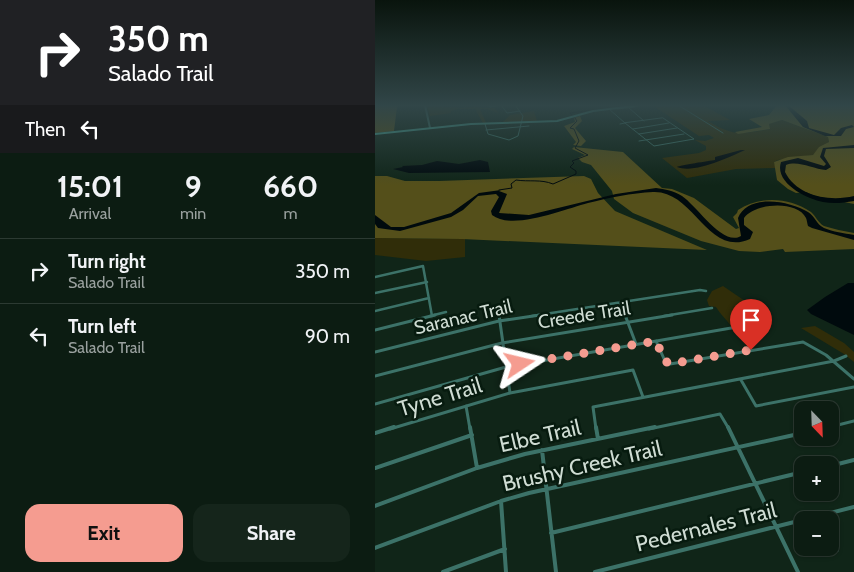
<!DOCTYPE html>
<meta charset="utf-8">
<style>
:root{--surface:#0c1c12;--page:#15251b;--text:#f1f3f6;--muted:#9aa19f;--line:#2c3a32;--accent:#f59c90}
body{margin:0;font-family:Cabin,sans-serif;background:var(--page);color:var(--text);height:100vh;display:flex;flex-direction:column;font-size:19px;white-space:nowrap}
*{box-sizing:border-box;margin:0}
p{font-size:16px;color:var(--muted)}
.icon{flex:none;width:28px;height:28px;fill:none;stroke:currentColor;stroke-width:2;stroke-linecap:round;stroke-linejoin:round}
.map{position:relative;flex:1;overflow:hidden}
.sheet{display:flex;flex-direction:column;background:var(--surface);width:375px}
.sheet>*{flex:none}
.top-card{background:#202124;color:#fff;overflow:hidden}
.needle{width:32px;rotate:157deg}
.fabs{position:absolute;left:419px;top:401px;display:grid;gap:10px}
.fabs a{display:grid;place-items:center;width:45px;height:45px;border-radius:10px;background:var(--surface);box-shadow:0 1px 4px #0004,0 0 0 1px var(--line);font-size:25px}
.pin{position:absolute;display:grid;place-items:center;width:42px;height:42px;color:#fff;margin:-51px -21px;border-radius:50% 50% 50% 0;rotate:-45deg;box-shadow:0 0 5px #0007}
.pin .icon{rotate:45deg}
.me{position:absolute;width:55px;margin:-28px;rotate:80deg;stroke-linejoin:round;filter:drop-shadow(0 0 4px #0008)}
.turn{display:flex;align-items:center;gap:18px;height:105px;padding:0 25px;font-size:22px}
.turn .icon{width:65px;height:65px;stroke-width:2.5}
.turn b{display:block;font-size:35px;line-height:42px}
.then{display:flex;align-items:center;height:48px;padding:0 25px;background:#0003;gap:10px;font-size:19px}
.eta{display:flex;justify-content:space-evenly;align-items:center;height:85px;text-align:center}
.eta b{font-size:30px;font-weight:700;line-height:35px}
.button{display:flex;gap:10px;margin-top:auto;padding:10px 25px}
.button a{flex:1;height:58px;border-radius:15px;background:var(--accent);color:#111;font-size:20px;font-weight:700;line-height:58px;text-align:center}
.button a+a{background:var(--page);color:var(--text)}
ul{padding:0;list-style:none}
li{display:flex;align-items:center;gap:15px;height:65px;padding:0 25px;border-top:1px solid var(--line)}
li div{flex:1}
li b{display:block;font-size:19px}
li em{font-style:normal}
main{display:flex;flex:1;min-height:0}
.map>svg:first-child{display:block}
</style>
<main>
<section class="sheet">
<div class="top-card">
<div class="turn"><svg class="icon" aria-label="right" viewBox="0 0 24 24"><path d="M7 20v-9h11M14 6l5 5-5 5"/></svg><div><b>350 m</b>Salado Trail</div></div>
<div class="then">Then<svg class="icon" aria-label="left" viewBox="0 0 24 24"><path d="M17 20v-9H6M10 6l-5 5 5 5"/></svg></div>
</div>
<div class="eta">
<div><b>15:01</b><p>Arrival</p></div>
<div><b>9</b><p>min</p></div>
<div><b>660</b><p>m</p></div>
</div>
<ul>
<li><svg class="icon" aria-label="right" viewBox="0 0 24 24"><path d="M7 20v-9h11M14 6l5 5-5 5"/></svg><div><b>Turn right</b><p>Salado Trail</p></div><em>350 m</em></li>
<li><svg class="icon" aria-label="left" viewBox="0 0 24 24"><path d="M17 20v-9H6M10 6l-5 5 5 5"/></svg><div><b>Turn left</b><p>Salado Trail</p></div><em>90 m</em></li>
</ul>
<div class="button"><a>Exit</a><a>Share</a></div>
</section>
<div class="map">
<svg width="479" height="572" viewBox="0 0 479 572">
<rect width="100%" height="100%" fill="#102518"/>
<path fill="#302d09" d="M 52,105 L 88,108 L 104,105 L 106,108 L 120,108 L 123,113 L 112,109 L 105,109 L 111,123 L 108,123 L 100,109 L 83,109 L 76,111 L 76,113 L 55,116 Z
M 277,105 L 328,105 L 355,120 L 333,121 C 359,137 367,134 395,129 L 393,124 L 407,120 L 453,137 L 454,142 L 438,155 L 403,160 L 399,162 L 401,168 L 361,169 L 312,178 L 287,158 L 324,153 L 331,150 L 331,146 L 320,140 L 330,141 L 339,138 L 334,135 L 324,136 Z
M 159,111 L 162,121 L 128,122 L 135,115 Z
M 0,238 L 90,239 L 90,257 L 51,261 L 0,255 Z
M 348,286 L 389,314 L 384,319 L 384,322 L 356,326 C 351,319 345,314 341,307 L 334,306 L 332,300 L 337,291 Z
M 440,326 L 469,343 L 479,352 L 479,362 L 469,354 L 426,328 Z"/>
<path fill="#544f1a" d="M 0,105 L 25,105 L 22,107 L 19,131 L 0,133 Z
M 402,105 L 479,105 L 479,204 L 440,196 L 431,192 L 421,193 L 413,189 L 402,180 L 399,162 L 413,157 L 438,155 L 444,147 L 454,142 L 453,137 L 407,120 L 394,124 L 395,129 L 363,134 L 360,132 L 387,127 L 374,119 L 394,115 Z
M 205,116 L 207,121 L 200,128 L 211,141 L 206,146 L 198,145 L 201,142 L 189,126 L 200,122 L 199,118 Z
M 199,147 L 248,152 L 287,188 L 297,189 L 319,198 L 361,229 L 364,228 L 358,217 L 362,213 L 363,210 C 384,196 414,197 436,212 C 441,216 443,223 449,226 C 458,229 469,231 479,233 L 479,249 L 410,252 L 408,249 L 385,252 L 364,251 L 326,241 L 258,213 L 239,199 L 237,191 L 216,165 L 207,162 L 203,158 L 210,155 L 197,149 Z
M 0,176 L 12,176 L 30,181 L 64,181 L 209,176 L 216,179 L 223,193 L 240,211 L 332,250 L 87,239 L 0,238 Z"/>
<path fill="#000a0d" d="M 410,105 L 413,105 L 432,121 L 434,128 L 459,135 L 466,128 L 477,125 L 479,127 L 471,129 L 466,136 L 450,136 L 428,127 Z
M 479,145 L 479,148 L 451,149 L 449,156 L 456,167 L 451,170 C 438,169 423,160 411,165 L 410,172 C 422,196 454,202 479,196 L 479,201 C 468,203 458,204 448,202 C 432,199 399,183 406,162 L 423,158 L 449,166 L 451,164 L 445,157 L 448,148 Z
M 366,150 L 370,150 C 354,157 320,174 302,167 C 305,165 334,161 340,160 L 340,157 Z
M 105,160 L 113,162 L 115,172 L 34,173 L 18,169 L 28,167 L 27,166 L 47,165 L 62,161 L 84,164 Z
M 281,188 C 290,189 299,191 307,196 C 322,206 348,247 366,236 L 363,218 C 373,193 415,201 433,212 C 440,216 441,224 449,228 C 458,232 469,233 479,235 L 479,240 L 437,228 L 433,226 C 432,223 432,220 431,218 C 422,200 380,203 369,218 L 369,225 L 378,232 L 375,239 C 333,258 319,190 278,192 C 257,193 233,198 213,203 C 190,209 137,231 117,215 L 116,211 L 124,197 L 121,194 L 103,196 L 88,210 L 76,217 L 25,231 L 3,228 L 0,224 L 0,215 L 16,227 L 29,227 L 76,213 L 104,193 L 126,190 L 124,191 L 132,194 L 124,213 L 154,215 L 241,194 Z
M 473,283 L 479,283 L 479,335 L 436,314 L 432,310 L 450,297 Z"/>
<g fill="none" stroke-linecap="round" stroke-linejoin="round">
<path stroke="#000a0d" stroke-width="1" d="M 197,115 L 195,113 L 232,108 L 234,105
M 124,190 L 137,188 L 136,184 L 141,180 C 154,182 166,179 178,184 L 201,174 L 201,171 L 195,167 L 199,163 L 197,161 L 213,155 L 200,148 L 204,141 L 199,129 L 195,128 L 202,121 L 200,118"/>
<path stroke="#3c7268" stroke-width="1" d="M 70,105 L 77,105
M 112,105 L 115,107 L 127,105
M 126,105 L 132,113 L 145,111
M 303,105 L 348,133
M 90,107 L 91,105
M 254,108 L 269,121
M 234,109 L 250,123
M 242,109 L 260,107
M 288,118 L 319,139 L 279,146 L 250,123 Z
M 110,124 L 113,134 L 134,140 L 143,136 L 148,116 L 140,105
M 245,124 L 250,123
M 258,129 L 294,123
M 111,130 L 154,126
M 264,134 L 302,128
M 264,141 L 309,134"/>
<path stroke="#3c7268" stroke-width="2.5" d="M 0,277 L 48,266 L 57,316
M 0,293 L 52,282
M 245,302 L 250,316
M 0,311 L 54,298
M 123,311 L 124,316
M 55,316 L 71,312
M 157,316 L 325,290 L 331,291
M 289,316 L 337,308"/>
<path stroke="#3c7268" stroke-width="3" d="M 124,315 L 135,393
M 250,315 L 261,344
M 0,330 L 60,315
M 281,341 L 290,361 L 295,364 L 428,342 L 451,355 L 479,379
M 0,352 L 124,321 L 165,315
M 0,376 L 127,343 L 297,315
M 366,380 L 381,406 L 479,387
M 0,404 L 131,367 L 385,323 L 389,320
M 91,406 L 95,429
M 455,427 L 479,421
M 15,429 L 135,393 L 258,370 L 268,397
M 221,429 L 218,407 L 459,361 L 471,356
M 274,429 L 345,414 L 354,429"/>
<path stroke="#3c7268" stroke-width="4" d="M 95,427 L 102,468
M 221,427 L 223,439
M 353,427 L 423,572
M 0,433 L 19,427
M 167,450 L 181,572
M 455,466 L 479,460
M 0,468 L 97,435
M 126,501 L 131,572
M 0,506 L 102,468 L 150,454 L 280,427
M 176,533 L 428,472
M 455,539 L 462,550
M 0,548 L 126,501 L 154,493 L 428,433
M 68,572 L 130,549
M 220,572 L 479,507"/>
<path stroke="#3c7268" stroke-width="2" d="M 50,105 L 55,128"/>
<path stroke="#45a091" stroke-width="2" d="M 0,134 L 96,124 L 182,121 L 218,111 L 266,105"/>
</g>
<linearGradient id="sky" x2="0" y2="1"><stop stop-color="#09140d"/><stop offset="0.57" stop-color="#314648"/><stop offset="1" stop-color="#314648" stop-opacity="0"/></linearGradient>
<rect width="479" height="185" fill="url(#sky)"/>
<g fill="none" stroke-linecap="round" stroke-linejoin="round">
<path stroke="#f59c90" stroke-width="9" stroke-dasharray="0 16.2" d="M 145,364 L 281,341 L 290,361 L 295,364 L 376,350"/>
</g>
<g text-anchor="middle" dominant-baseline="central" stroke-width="5" stroke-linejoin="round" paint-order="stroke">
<g font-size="19" fill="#cfdcd3" stroke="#071b0f">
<text transform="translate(209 315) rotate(-9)">Creede Trail</text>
<text transform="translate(88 317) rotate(-13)">Saranac Trail</text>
</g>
<g font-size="22" fill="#cfdcd3" stroke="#071b0f">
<text transform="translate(65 397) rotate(-17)">Tyne Trail</text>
<text transform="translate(165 436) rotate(-13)">Elbe Trail</text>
<text transform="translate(207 466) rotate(-13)">Brushy Creek Trail</text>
<text transform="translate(331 527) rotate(-14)">Pedernales Trail</text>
</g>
</g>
</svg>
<div class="fabs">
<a><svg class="needle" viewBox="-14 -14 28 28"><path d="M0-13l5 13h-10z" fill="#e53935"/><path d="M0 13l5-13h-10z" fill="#9aa19f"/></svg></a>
<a>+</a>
<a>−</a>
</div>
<div class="pin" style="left:376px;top:350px;background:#d93025"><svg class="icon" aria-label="arrive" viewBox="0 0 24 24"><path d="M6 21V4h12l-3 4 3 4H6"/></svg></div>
<svg class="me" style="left:145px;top:364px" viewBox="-20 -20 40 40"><path d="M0-17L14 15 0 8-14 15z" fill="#f59c90" stroke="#fff" stroke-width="4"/></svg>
</div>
</main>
